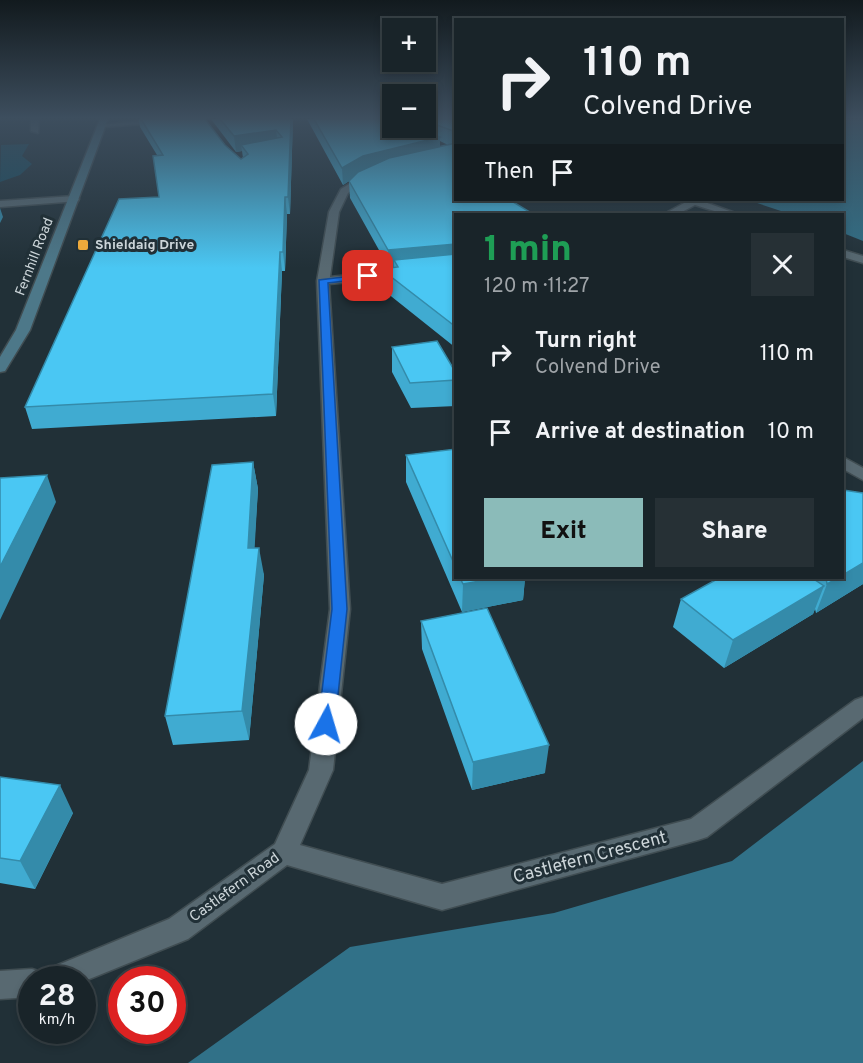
<!DOCTYPE html>
<meta charset="utf-8">
<style>
:root{--surface:#192429;--page:#263035;--text:#f1f3f6;--muted:#9fa4a8;--line:#374146;--accent:#8bbbb9}
body{margin:0;font-family:Overpass,sans-serif;background:var(--page);color:var(--text);height:100vh;display:flex;flex-direction:column;font-size:22px;white-space:nowrap}
*{box-sizing:border-box;margin:0}
p{font-size:20px;color:var(--muted)}
.icon{flex:none;width:33px;height:33px;fill:none;stroke:currentColor;stroke-width:2;stroke-linecap:round;stroke-linejoin:round}
.map{position:relative;flex:1;overflow:hidden}
.sheet{position:absolute;left:454px;top:213px;width:390px;height:366px;display:flex;flex-direction:column;background:var(--surface);border-radius:0px;box-shadow:0 3px 9px #0003,0 0 0 2px var(--line)}
.sheet>*{flex:none}
.top-card{position:absolute;left:454px;top:18px;width:390px;height:183px;border-radius:0px;box-shadow:0 3px 9px #0003,0 0 0 2px var(--line);background:#192429;color:var(--text);overflow:hidden}
.buttons{position:absolute;left:382px;top:18px;display:grid;gap:12px}
.buttons a{display:grid;place-items:center;width:54px;height:54px;border-radius:0px;background:var(--surface);box-shadow:0 3px 9px #0003,0 0 0 2px var(--line);font-size:30px}
.speed{position:absolute;left:18px;top:966px;display:flex;gap:12px;font-size:30px;font-weight:700;text-align:center}
.speed>*{display:grid;place-content:center;width:78px;height:78px;border-radius:50%;background:var(--surface);box-shadow:0 3px 9px #0003,0 0 0 2px var(--line);line-height:1}
.speed small{font-size:15px;font-weight:400}
.speed .limit{border:9px solid #d22;background:#fff;color:#111}
.pin{position:absolute;display:grid;place-items:center;width:51px;height:51px;color:#fff;margin:-26px;border-radius:12px;box-shadow:0 3px 9px #0006}
.me{position:absolute;width:66px;margin:-33px;rotate:6deg;stroke-linejoin:round;filter:drop-shadow(0 0 4px #0008)}
.turn{display:flex;align-items:center;gap:21px;height:126px;padding:0 30px;font-size:27px}
.turn .icon{width:78px;height:78px;stroke-width:2.5}
.turn b{display:block;font-size:42px;line-height:51px}
.then{display:flex;align-items:center;height:57px;padding:0 30px;background:#0003;gap:12px;font-size:22px}
.round{display:grid;place-items:center;flex:none;width:63px;height:63px;border-radius:0px;background:var(--page)}
.overview{display:flex;align-items:center;justify-content:space-between;height:102px;padding:0 30px}
h1{font-size:36px;font-weight:800;line-height:45px;color:#1e9e55}
.primary-button{display:flex;gap:12px;margin-top:auto;padding:12px 30px}
.primary-button a{flex:1;height:69px;border-radius:0px;background:var(--accent);color:#111;font-size:24px;font-weight:800;line-height:69px;text-align:center}
.primary-button a+a{background:var(--page);color:var(--text)}
ul{padding:0;list-style:none}
li{display:flex;align-items:center;gap:18px;height:78px;padding:0 30px}
li div{flex:1}
li b{display:block;font-size:22px}
li em{font-style:normal}
.map>svg:first-child{display:block}
</style>
<div class="map">
<svg width="863" height="1063" viewBox="0 0 863 1063">
<rect width="100%" height="100%" fill="#213037"/>
<path fill="#164d61" d="M 29,144 L 22,156 L 32,164 L 20,175 L 0,182 L 1,145 Z"/>
<path fill="#317188" d="M 843,119 L 863,119 L 863,241 L 843,233 L 843,214 L 790,214 L 748,200 L 843,200 Z
M 863,761 L 863,1063 L 188,1063 L 350,947 L 554,913 L 732,861 Z"/>
<g fill="none" stroke-linecap="round" stroke-linejoin="round">
<g stroke="#404d52" stroke-width="3">
<path id="lane" d="M 31,119 L 39,119 L 38,133 L 31,131 Z"/>
</g>
<g stroke="#404d52" stroke-width="3">
<path id="street" d="M 163,119 L 209,119 L 103,127 L 99,125 Z
M 367,173 L 375,175 L 348,193 L 339,212 L 330,277 L 403,269 L 409,273 L 403,277 L 329,284 L 350,609 L 333,770 L 300,845 L 442,884 L 691,819 L 855,700 L 863,697 L 863,718 L 707,837 L 698,840 L 442,910 L 287,865 L 188,939 L 82,982 L 82,980 L 32,980 L 32,997 L 0,999 L 0,971 L 32,969 L 41,972 L 169,919 L 275,844 L 309,770 L 330,609 L 317,281 L 329,212 L 341,189 Z
M 74,196 L 79,199 L 78,201 L 0,207 L 0,201 Z
M 685,200 L 699,200 L 738,214 L 724,214 L 695,205 L 678,214 L 664,214 L 686,202 Z
M 843,250 L 863,256 L 863,263 L 843,257 Z
M 843,457 L 863,468 L 863,480 L 843,469 Z"/>
</g>
<g stroke="#404d52" stroke-width="3">
<path id="secondary" d="M 100,119 L 108,119 L 30,330 L 5,371 L 0,372 L 0,357 L 16,330 Z"/>
</g>
<use href="#lane" fill="#586971" fill-rule="evenodd"/>
<use href="#street" fill="#586971" fill-rule="evenodd"/>
<use href="#secondary" fill="#4d7889" fill-rule="evenodd"/>
</g>
<path fill="#40abd1" fill-rule="evenodd" d="M 135,119 L 205,119 L 225,145 L 241,159 L 243,158 L 242,151 L 236,152 L 211,119 L 293,119 L 290,214 L 287,214 L 285,271 L 282,271 L 276,416 L 32,429 L 25,407 L 159,197 L 157,155 L 140,127 L 139,119 Z
M 307,119 L 393,119 L 393,128 L 426,128 L 426,119 L 456,119 L 456,348 L 382,289 L 381,269 L 389,268 L 350,198 L 349,181 L 343,185 ZM 440,141 L 448,145 L 440,146 Z
M 392,347 L 456,373 L 456,406 L 411,408 L 392,372 Z
M 456,449 L 456,578 L 525,578 L 523,600 L 462,612 L 406,482 L 406,455 Z
M 253,462 L 258,489 L 254,548 L 264,575 L 249,740 L 173,745 L 165,716 Z
M 843,490 L 863,493 L 863,584 L 816,613 L 815,609 L 813,614 L 724,668 L 673,627 L 681,599 L 719,578 L 843,578 Z
M 421,621 L 545,773 L 472,790 L 422,649 Z
M 0,777 L 73,813 L 35,889 L 0,883 Z"/>
<path fill="#348baa" d="M 291,119 L 293,119 L 290,214 L 288,197 Z
M 276,130 L 278,146 L 241,145 L 242,151 L 236,152 L 234,136 Z
M 440,137 L 440,152 L 363,172 L 343,185 L 342,168 L 363,156 Z
M 285,197 L 287,214 L 285,271 L 283,252 Z
M 0,208 L 3,217 L 0,223 Z
M 456,244 L 456,263 L 394,260 L 394,269 L 389,269 L 388,250 Z
M 280,252 L 282,271 L 276,416 L 273,394 Z
M 253,462 L 258,489 L 253,576 L 248,548 Z
M 47,475 L 56,502 L 0,620 L 0,567 Z
M 259,548 L 264,575 L 249,740 L 242,711 Z
M 863,563 L 863,584 L 816,613 L 827,584 L 838,578 L 843,578 L 843,575 Z
M 497,578 L 525,578 L 523,600 L 462,612 L 463,584 Z
M 824,586 L 813,614 L 724,668 L 733,640 Z
M 549,745 L 545,773 L 472,790 L 473,762 Z
M 60,785 L 73,813 L 35,889 L 20,861 Z"/>
<path fill="#4ac7f3" stroke="#348baa" stroke-width="1.5" d="M 141,119 L 205,119 L 225,145 L 241,159 L 248,154 L 241,145 L 282,137 L 276,130 L 234,136 L 220,119 L 291,119 L 288,197 L 285,197 L 283,252 L 280,252 L 273,394 L 25,407 L 119,199 L 159,197 L 153,156 L 163,155 Z
M 314,119 L 393,119 L 393,128 L 419,128 L 440,137 L 363,156 L 342,168 Z
M 426,119 L 456,119 L 456,132 L 426,121 Z
M 456,143 L 456,200 L 510,200 L 533,214 L 456,214 L 456,244 L 388,250 L 349,181 L 358,172 L 389,158 Z
M 456,254 L 456,327 L 381,269 L 398,267 L 394,260 Z
M 437,341 L 456,373 L 456,380 L 410,383 L 392,347 Z
M 456,449 L 456,568 L 406,455 Z
M 253,462 L 248,548 L 259,548 L 242,711 L 165,716 L 212,465 Z
M 47,475 L 0,567 L 0,478 Z
M 843,490 L 863,493 L 863,563 L 843,575 Z
M 460,578 L 497,578 L 463,584 Z
M 719,578 L 812,578 L 824,586 L 733,640 L 681,599 Z
M 826,578 L 838,578 L 827,584 Z
M 487,608 L 549,745 L 473,762 L 421,621 Z
M 0,777 L 60,785 L 20,861 L 0,858 Z"/>
<linearGradient id="sky" x2="0" y2="1"><stop stop-color="#121a1e"/><stop offset="0.44" stop-color="#3d4e5e"/><stop offset="1" stop-color="#3d4e5e" stop-opacity="0"/></linearGradient>
<rect width="863" height="268" fill="url(#sky)"/>
<path fill="#1a73e8" stroke="#114b97" stroke-width="1.5" d="M 368,274 L 372,276 L 371,278 L 328,283 L 347,609 L 335,724 L 332,729 L 320,729 L 318,724 L 332,609 L 319,280 Z"/>
<rect fill="#eca93b" stroke="#213037" stroke-width="2" x="77" y="239" width="12" height="12" rx="3"/>
<g text-anchor="middle" dominant-baseline="central" stroke-width="6" stroke-linejoin="round" paint-order="stroke">
<g font-size="14" font-weight="bold" fill="#ccd5d9" stroke="#213037" text-anchor="start">
<text x="95" y="245">Shieldaig Drive</text>
</g>
<g font-size="14" fill="#ccd5d9" stroke="#213037">
<text transform="translate(35 257) rotate(-69)">Fernhill Road</text>
</g>
<g font-size="15" fill="#ccd5d9" stroke="#213037">
<text transform="translate(235 888) rotate(-36)">Castlefern Road</text>
</g>
<g font-size="18" fill="#ccd5d9" stroke="#213037">
<text transform="translate(590 858) rotate(-15)">Castlefern Crescent</text>
</g>
</g>
</svg>
<div class="buttons">
<a>+</a>
<a>−</a>
</div>
<div class="speed"><div>28<small>km/h</small></div><div class="limit">30</div></div>
<div class="pin" style="left:368px;top:276px;background:#d93025"><svg class="icon" aria-label="arrive" viewBox="0 0 24 24"><path d="M6 21V4h12l-3 4 3 4H6"/></svg></div>
<svg class="me" style="left:326px;top:724px" viewBox="-20 -20 40 40"><circle r="19" fill="#fff"/><path d="M0-13L10 11 0 6-10 11z" fill="#1a73e8"/></svg>
<div class="top-card">
<div class="turn"><svg class="icon" aria-label="right" viewBox="0 0 24 24"><path d="M7 20v-9h11M14 6l5 5-5 5"/></svg><div><b>110 m</b>Colvend Drive</div></div>
<div class="then">Then<svg class="icon" aria-label="arrive" viewBox="0 0 24 24"><path d="M6 21V4h12l-3 4 3 4H6"/></svg></div>
</div>
<section class="sheet">
<div class="overview"><div><h1>1 min</h1><p>120 m · 11:27</p></div><a class="round"><svg class="icon" aria-label="close" viewBox="0 0 24 24"><path d="M6 6l12 12M18 6L6 18"/></svg></a></div>
<ul>
<li><svg class="icon" aria-label="right" viewBox="0 0 24 24"><path d="M7 20v-9h11M14 6l5 5-5 5"/></svg><div><b>Turn right</b><p>Colvend Drive</p></div><em>110 m</em></li>
<li><svg class="icon" aria-label="arrive" viewBox="0 0 24 24"><path d="M6 21V4h12l-3 4 3 4H6"/></svg><div><b>Arrive at destination</b></div><em>10 m</em></li>
</ul>
<div class="primary-button"><a>Exit</a><a>Share</a></div>
</section>
</div>
